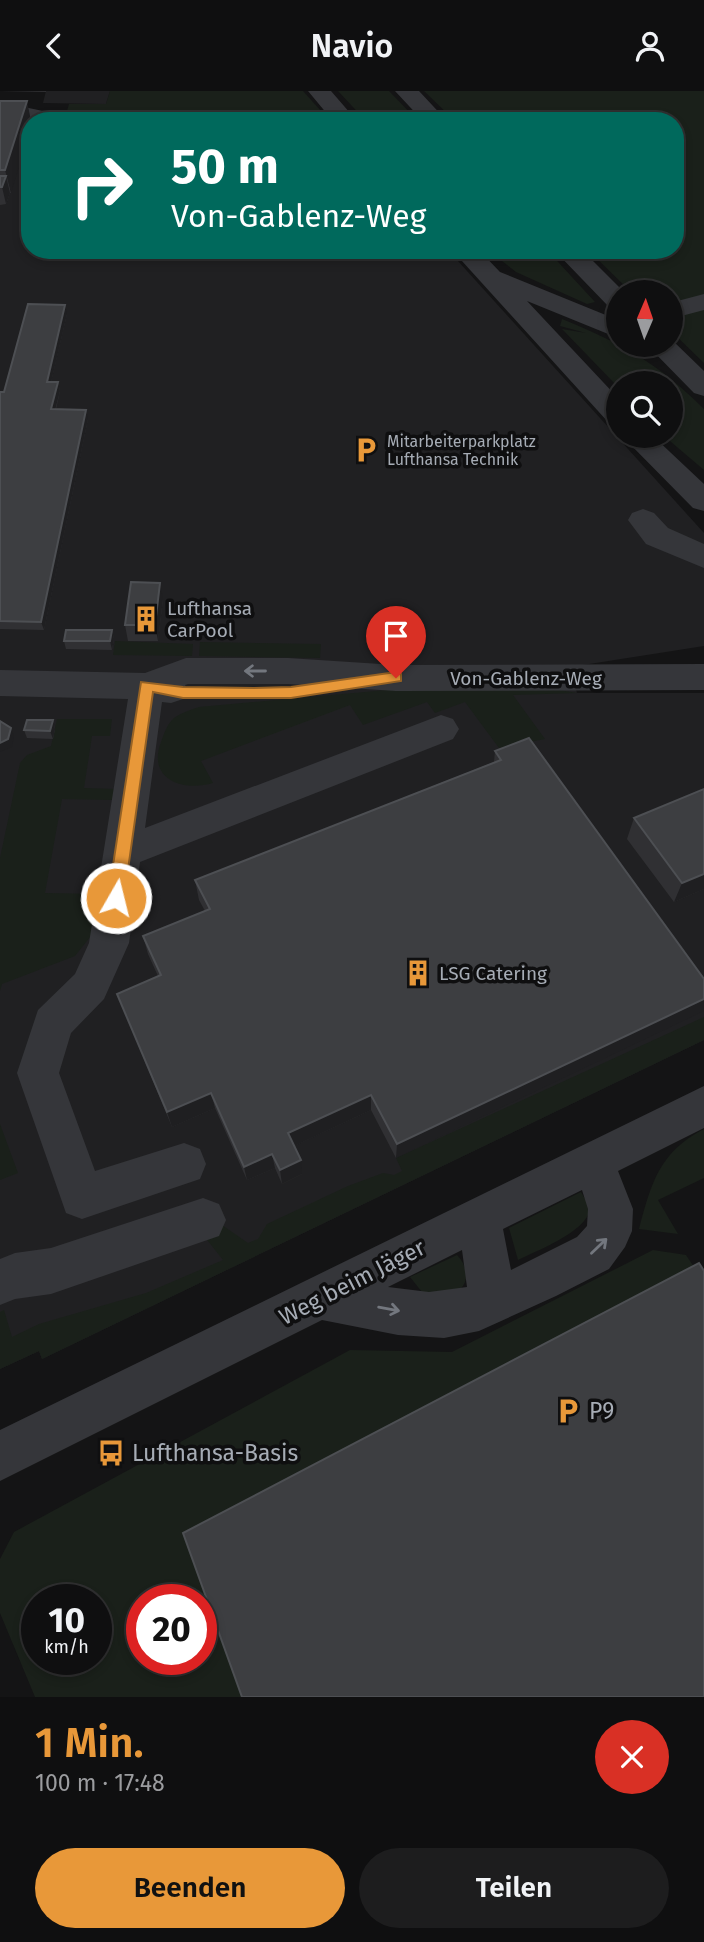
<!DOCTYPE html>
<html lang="de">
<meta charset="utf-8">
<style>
:root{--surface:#0f0f10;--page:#1d1d1e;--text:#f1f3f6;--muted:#9b9c9f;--line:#2f2f30;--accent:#e89839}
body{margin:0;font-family:"Fira Sans",sans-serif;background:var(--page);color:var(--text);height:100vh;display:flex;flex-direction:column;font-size:26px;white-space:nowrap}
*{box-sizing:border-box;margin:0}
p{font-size:23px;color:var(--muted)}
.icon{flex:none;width:38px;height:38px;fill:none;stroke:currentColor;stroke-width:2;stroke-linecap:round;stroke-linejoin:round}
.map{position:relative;height:1606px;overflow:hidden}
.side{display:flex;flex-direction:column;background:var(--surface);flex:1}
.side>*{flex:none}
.guide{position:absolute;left:21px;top:21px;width:663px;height:147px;border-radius:28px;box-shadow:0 4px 10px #0003,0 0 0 2px var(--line);background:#00695c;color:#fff;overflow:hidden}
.needle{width:46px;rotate:2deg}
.tools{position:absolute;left:606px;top:189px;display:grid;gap:14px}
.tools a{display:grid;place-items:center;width:77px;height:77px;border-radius:50%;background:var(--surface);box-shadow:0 4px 10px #0003,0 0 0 2px var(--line);font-size:35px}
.speed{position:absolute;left:21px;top:1493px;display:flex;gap:14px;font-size:35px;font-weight:700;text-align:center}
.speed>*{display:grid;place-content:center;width:91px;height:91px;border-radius:50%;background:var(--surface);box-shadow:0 4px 10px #0003,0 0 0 2px var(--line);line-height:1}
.speed small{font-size:18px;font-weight:400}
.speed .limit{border:10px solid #d22;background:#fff;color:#111}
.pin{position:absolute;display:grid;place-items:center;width:60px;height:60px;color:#fff;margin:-72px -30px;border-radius:50% 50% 50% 0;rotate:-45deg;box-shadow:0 0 7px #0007}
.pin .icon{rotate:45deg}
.me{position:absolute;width:77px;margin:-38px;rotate:8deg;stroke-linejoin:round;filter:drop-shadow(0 0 5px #0008)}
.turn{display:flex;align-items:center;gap:24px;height:147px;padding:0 35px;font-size:32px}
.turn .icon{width:91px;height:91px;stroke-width:2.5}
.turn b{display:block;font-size:49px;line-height:60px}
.round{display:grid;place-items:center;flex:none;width:74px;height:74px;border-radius:37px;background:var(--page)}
.overview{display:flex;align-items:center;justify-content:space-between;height:119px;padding:0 35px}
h1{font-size:42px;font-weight:600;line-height:52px;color:var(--accent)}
.cta{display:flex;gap:14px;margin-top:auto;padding:14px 35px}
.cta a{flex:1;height:80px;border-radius:42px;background:var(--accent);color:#111;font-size:28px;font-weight:600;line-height:80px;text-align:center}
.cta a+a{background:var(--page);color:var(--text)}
header{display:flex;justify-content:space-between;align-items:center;height:91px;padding:0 35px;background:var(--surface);font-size:32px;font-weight:600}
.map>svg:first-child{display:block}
</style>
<header><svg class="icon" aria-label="back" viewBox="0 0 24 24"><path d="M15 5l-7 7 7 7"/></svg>Navio<svg class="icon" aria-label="person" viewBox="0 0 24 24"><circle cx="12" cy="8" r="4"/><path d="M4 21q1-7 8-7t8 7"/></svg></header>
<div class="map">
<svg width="704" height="1606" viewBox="0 0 704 1606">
<rect width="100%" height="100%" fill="#141415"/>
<path fill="#202022" d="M 46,0 L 110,0 L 106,13 L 43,12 Z
M 0,33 L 30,33 L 30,159 L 448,159 L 704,442 L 704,555 L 570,576 L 577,602 L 704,602 L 704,949 L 42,1268 L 39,1260 L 0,1278 Z"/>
<path fill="#1a201a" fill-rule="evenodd" d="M 110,0 L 303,0 L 330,30 L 83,30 L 68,26 L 95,24 L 42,20 L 67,20 L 69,13 L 106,13 Z
M 338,0 L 389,0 L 418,30 L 366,30 Z
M 424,0 L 704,0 L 704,272 L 670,239 L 670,201 L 631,201 L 588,159 L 676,159 L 676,30 L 455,30 Z
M 488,159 L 547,159 L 595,211 L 587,213 L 516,181 Z
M 562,228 C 622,253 657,271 704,318 L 704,379 L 664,345 L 670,345 L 670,292 L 618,292 L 618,296 L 562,238 L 586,242 L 560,235 Z
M 115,550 L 193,553 L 192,565 L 113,564 Z
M 200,551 L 321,553 L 320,567 L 199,565 Z
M 398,598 L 553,598 L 577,602 L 513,604 L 545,648 L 499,657 L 465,611 L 435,622 L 427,611 L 363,634 L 350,614 L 201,670 L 213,692 C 182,701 147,688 161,651 C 164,643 167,633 174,627 C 181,622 190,619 199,616 Z
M 57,628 L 112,628 L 110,645 L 92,645 L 84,697 L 116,698 L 114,709 L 62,708 L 45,802 L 100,803 L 95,840 L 75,865 L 2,893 L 0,900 L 0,767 L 20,672 L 27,664 L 51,655 Z
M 704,926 L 704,949 L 42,1268 L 39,1260 L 0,1278 L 0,1221 L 4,1219 L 12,1246 L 39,1233 L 146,1202 L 223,1169 L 204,1145 L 222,1134 L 248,1152 L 258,1148 L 267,1133 L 348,1095 L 383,1082 L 394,1084 L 402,1080 L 396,1067 Z
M 0,1033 L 18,1082 L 0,1089 Z
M 704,1038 L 704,1087 L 658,1109 L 678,1143 L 639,1138 C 651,1093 659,1061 704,1038 Z
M 581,1101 C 583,1105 588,1111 589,1115 C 594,1138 534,1161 518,1169 L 509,1137 Z
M 653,1159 L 686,1164 L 694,1176 L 246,1606 L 35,1606 L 0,1522 L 0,1468 L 14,1441 L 350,1259 L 452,1261 ZM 37,1508 L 96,1508 L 96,1568 L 37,1568 ZM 142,1508 L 201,1508 L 201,1568 L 142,1568 Z
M 457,1164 C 472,1179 469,1202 445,1204 C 437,1204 429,1202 422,1201 L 410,1186 Z"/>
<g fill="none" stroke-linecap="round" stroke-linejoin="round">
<path fill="#35363a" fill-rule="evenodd" d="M 308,0 L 331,0 L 357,30 L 333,30 Z
M 395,0 L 419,0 L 447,30 L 423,30 Z
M 0,11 L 67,25 L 70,30 L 31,30 L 0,25 Z
M 452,159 L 479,159 L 500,181 L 618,229 L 618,247 L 527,210 L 618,307 L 618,334 L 608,331 Z
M 554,159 L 582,159 L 624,201 L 618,201 L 618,218 L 609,216 Z
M 704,203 L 704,219 L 670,228 L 670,212 Z
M 671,248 L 704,280 L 704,305 L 694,302 L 647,254 L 670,254 Z
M 622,345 L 653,345 L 704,393 L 704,420 L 693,417 Z
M 643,418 L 654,422 L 668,437 L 704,453 L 704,477 L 646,453 L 628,429 L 632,422 Z
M 186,567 L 288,567 L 396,574 L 704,573 L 704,599 L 396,600 L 288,593 L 188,593 L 185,594 L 188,599 L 183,608 L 171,612 L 162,611 L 145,737 L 441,624 L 453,628 L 459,638 L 453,648 L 140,771 L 129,852 L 104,908 L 71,942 L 59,982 L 95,1080 L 184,1052 L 200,1058 L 206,1073 L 200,1088 L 82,1128 L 66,1122 L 17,982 L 38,919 L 75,883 L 89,852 L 128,608 L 0,605 L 0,579 L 145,582 Z
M 704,995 L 704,1037 L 618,1080 L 633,1118 L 632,1140 L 625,1156 L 609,1178 L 556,1205 L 479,1240 L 444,1247 L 398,1244 L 322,1229 L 0,1390 L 0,1339 ZM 582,1099 L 588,1118 L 587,1135 L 577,1146 L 511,1179 L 503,1138 ZM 462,1159 L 467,1196 L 429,1201 L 388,1196 Z
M 203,1107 L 219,1113 L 226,1129 L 219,1145 L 51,1203 L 15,1208 L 0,1214 L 0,1168 L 15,1162 L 51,1157 Z"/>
</g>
<path fill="#303033" d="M 0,0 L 46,0 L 46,1 Z
M 0,10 L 11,102 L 10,102 L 6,113 L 0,114 Z
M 67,223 L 51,291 L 58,291 L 60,300 L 56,318 L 88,328 L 44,539 L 0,538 L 0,301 L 4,301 Z
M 163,508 L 158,550 L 128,550 L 125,534 Z
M 112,539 L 114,548 L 112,559 L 66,558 L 64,550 Z
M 53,629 L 55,638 L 53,648 L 27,647 L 24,639 Z
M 529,647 L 396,1067 L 371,1019 L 294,1055 L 302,1083 L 282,1093 L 275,1077 L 247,1089 L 215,1017 L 172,1036 L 117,903 L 158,885 L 148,863 L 143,845 L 205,820 L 199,809 L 195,789 L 494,671 L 495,660 Z
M 704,698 L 704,798 L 674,811 L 627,748 L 634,727 Z"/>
<path fill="#1f1f21" d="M 27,10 L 31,30 L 30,30 L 30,40 L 11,102 L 5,79 Z
M 6,85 L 10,102 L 6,113 L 2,96 Z
M 65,214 L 67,223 L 49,300 L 47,291 Z
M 58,291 L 60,300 L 53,327 L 51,318 Z
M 86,319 L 88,328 L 44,539 L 41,531 Z
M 160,492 L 163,508 L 158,550 L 155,534 Z
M 112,539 L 114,548 L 112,559 L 110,550 Z
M 53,629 L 55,638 L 53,648 L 50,640 Z
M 11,637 L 14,645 L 12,656 L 0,661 L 0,652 Z
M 704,783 L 704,798 L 674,811 L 682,792 Z
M 704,908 L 704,920 L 396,1067 L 397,1053 Z
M 211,1002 L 215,1017 L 172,1036 L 167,1021 Z
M 371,1004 L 371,1019 L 290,1057 L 288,1042 Z
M 272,1063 L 275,1077 L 247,1089 L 244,1076 Z
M 301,1069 L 302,1083 L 282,1093 L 280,1079 Z"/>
<path fill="#3d3e41" stroke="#4d4f53" stroke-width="2" d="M 0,10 L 27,10 L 5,79 L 0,79 Z
M 0,85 L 6,85 L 2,96 L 0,96 Z
M 28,213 L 65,214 L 47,291 L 58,291 L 51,318 L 86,319 L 41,531 L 0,530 L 0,301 L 4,301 Z
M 131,491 L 160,492 L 155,534 L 125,534 Z
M 66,539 L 112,539 L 110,550 L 64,550 Z
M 27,629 L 53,629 L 50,640 L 24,639 Z
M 0,630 L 11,637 L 8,648 L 0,652 Z
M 529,647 L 704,888 L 704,908 L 397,1053 L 371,1004 L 288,1042 L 301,1069 L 280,1079 L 272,1063 L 244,1076 L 211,1002 L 167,1021 L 117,903 L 161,884 L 143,845 L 210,818 L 195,789 L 501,669 L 495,660 Z
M 704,698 L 704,783 L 682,792 L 634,727 Z
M 699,1172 L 704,1180 L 704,1606 L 242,1606 L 183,1442 Z"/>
<defs><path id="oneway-shaft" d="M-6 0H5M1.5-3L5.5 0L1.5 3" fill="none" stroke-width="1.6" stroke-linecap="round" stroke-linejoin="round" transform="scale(1.75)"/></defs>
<g stroke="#73777e">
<use href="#oneway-shaft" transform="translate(255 580) rotate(-180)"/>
<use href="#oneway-shaft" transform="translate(599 1155) rotate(-44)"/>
<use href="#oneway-shaft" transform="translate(389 1218) rotate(10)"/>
</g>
<path fill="#e89839" stroke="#976325" stroke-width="2" d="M 396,581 L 401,583 L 401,590 L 291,607 L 183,607 L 153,601 L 124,807 L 116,813 L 110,811 L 108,807 L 141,591 L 183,596 L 254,597 L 291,596 Z"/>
<defs>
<g id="parking-bare" transform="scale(2.1)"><path d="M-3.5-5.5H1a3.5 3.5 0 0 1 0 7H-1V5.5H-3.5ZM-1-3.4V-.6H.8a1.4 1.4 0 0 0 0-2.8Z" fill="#e89839" stroke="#0f0f10" stroke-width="2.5" paint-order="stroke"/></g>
<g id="building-bare" transform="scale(2.1)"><path d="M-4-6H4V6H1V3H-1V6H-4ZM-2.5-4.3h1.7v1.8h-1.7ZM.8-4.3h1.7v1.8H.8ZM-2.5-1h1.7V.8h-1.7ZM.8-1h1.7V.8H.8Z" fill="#e89839" stroke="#0f0f10" stroke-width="2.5" paint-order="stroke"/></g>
<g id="bus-bare" transform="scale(2.1)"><path d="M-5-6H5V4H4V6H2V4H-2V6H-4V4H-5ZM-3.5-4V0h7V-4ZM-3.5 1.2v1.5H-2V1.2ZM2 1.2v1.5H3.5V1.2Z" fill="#e89839" stroke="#0f0f10" stroke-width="2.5" paint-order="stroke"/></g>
</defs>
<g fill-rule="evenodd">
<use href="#parking-bare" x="366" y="359"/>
<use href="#building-bare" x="146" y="528"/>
<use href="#building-bare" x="418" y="882"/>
<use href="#parking-bare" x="568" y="1320"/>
<use href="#bus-bare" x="111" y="1362"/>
</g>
<g text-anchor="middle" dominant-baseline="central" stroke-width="7" stroke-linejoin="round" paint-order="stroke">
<g font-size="16" fill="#a6acb5" stroke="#0f0f10" text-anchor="start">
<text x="387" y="350">Mitarbeiterparkplatz<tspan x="387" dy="18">Lufthansa Technik</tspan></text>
</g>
<g font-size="19" fill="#a6acb5" stroke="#0f0f10" text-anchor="start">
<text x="167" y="517">Lufthansa<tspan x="167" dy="22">CarPool</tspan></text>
<text x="439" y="882">LSG Catering</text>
</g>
<g font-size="19" fill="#a6acb5" stroke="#0f0f10">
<text x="526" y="587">Von-Gablenz-Weg</text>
</g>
<g font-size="23" fill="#a6acb5" stroke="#0f0f10">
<text transform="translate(352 1191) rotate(-27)">Weg beim Jäger</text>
</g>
<g font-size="23" fill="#a6acb5" stroke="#0f0f10" text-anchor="start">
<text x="589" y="1320">P9</text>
<text x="132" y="1362">Lufthansa-Basis</text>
</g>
</g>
</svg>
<div class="tools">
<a><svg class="needle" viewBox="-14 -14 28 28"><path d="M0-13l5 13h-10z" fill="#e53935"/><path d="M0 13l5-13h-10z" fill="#9b9c9f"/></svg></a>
<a><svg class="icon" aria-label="search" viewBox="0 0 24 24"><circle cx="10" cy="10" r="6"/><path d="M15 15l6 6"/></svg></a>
</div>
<div class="speed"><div>10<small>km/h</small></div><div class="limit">20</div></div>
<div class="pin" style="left:396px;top:587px;background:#d93025"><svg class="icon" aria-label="arrive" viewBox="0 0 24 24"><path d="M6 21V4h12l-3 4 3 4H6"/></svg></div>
<svg class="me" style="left:116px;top:807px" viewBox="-20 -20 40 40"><circle r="17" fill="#e89839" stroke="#fff" stroke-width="3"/><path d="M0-11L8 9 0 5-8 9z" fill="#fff"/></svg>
<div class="guide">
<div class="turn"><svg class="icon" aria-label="right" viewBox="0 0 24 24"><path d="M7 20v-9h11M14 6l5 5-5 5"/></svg><div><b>50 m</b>Von-Gablenz-Weg</div></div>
</div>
</div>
<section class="side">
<div class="overview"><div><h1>1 Min.</h1><p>100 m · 17:48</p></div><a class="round" style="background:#d93025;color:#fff"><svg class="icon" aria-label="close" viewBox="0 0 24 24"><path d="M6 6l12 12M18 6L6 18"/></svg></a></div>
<div class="cta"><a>Beenden</a><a>Teilen</a></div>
</section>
